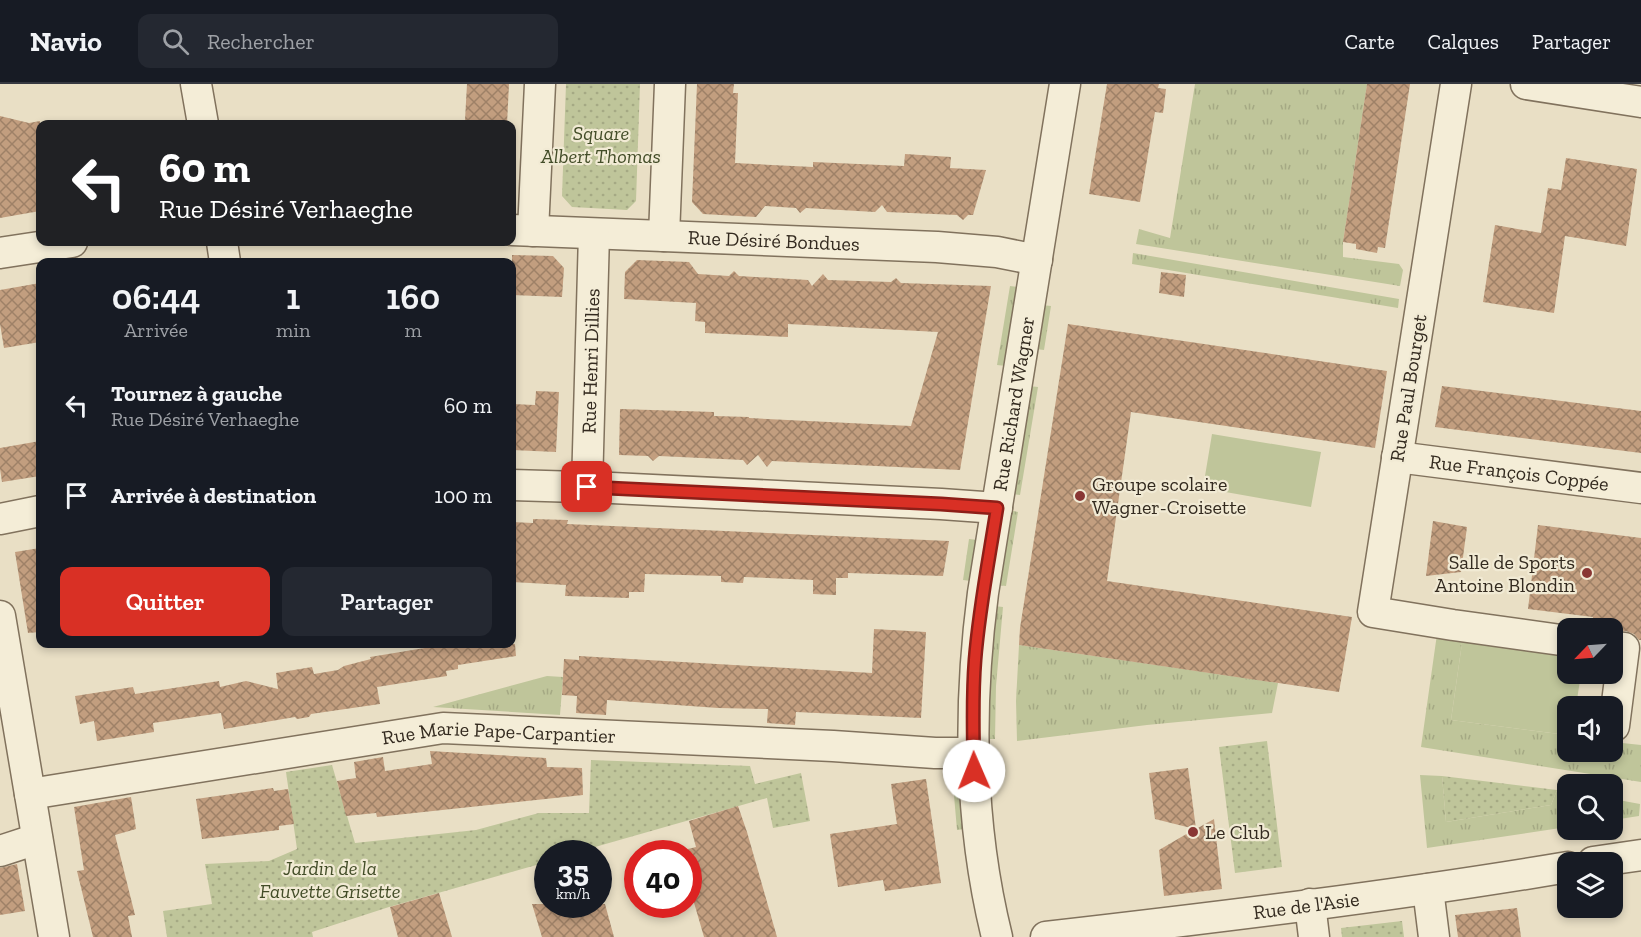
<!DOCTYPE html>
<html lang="fr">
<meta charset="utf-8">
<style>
:root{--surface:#171b24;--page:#242831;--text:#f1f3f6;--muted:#9ea1a6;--line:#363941;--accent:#d93025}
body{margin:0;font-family:"Zilla Slab",serif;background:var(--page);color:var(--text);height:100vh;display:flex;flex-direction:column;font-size:22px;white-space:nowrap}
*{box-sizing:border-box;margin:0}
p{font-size:20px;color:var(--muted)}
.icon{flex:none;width:33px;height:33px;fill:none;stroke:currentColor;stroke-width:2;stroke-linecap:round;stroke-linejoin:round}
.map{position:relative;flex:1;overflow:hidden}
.side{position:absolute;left:36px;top:174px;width:480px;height:390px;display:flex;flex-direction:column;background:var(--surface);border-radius:12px;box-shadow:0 3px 9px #0003}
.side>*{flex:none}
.guide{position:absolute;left:36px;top:36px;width:480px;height:126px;border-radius:12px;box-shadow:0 3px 9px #0003;background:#202124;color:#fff;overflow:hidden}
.needle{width:39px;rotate:245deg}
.tools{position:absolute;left:1557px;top:534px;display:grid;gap:12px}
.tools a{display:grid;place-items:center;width:66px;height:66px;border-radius:12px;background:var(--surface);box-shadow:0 3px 9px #0003;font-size:30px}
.speed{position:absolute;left:534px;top:756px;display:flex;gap:12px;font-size:30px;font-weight:700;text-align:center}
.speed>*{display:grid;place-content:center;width:78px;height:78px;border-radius:50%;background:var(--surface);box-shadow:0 3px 9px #0003;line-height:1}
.speed small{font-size:15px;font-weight:400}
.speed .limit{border:9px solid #d22;background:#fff;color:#111}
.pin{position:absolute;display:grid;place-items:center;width:51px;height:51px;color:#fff;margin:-26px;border-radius:12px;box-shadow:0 3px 9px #0006}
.me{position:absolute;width:66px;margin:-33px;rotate:359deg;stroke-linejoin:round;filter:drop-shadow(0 0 4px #0008)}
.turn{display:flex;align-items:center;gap:21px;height:126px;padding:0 24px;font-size:27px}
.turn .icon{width:78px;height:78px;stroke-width:2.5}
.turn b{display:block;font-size:42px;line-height:51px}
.eta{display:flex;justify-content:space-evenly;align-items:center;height:102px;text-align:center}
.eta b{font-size:36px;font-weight:600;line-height:42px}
.button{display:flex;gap:12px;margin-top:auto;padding:12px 24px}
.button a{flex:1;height:69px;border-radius:12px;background:var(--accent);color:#fff;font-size:24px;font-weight:600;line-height:69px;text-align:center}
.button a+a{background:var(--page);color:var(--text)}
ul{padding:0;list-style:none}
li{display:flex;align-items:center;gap:18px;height:90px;padding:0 24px}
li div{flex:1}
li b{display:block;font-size:22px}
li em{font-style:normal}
header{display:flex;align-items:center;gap:36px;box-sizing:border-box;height:84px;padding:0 30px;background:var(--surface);border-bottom:2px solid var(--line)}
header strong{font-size:28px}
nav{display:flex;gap:33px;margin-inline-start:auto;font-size:21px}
.search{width:420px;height:54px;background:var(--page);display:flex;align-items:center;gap:15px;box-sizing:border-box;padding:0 21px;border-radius:12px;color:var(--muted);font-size:22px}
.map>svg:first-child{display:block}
</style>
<header>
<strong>Navio</strong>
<div class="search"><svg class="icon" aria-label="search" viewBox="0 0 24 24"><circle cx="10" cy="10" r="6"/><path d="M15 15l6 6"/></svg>Rechercher</div>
<nav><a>Carte</a><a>Calques</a><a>Partager</a></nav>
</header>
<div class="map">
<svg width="1641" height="853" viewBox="0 0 1641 853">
<defs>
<pattern id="grass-tufts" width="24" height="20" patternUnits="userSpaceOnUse" patternTransform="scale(1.5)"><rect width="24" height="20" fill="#bfc59a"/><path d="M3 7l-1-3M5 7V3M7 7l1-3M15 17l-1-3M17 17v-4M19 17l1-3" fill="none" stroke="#a5a984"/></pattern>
<pattern id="park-dots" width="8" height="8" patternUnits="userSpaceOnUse" patternTransform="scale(1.5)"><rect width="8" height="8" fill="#bfc59a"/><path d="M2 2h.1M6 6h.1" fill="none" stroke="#a5a984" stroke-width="1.8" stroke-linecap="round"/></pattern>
<pattern id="building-cross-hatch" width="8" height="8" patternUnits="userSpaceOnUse" patternTransform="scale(1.5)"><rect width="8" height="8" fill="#c29e7f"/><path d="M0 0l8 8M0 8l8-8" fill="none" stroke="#9e8167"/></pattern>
</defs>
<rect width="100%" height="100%" fill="#e9dfc5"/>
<path fill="url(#grass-tufts)" d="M 1195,0 L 1367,0 L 1343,158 L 1343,173 L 1399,180 L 1403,186 L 1400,202 L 1136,160 L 1139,145 L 1170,154 Z
M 1133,169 L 1399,215 L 1398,224 L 1132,180 Z
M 1010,202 L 1018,203 L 1006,282 L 997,281 Z
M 1042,221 L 1051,222 L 1044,266 L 1036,265 Z
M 1029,302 L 1038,303 L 1020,411 L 1012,410 Z
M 1009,426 L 1018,428 L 1006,502 L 997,501 Z
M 969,455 L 978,456 L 971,497 L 963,496 Z
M 994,522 L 1003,523 L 996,602 L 995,655 L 987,655 L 987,601 Z
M 1438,543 L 1464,545 L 1451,636 L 1567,651 L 1568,668 L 1612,668 L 1613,658 L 1641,661 L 1641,698 L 1421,663 Z
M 1019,561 L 1278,599 L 1272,629 L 1147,641 L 1017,657 L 1016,617 Z
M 547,592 L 563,593 L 560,631 L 433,623 Z
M 1420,691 L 1442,692 L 1446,738 L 1551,721 L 1557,706 L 1567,708 L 1567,743 L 1427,764 Z
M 962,699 L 965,745 L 957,746 L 953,700 Z
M 1613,715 L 1640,720 L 1639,732 L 1613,736 Z"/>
<path fill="url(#park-dots)" d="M 566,0 L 640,0 L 636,117 L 627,126 L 572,123 L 562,112 Z
M 1267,657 L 1282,783 L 1235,789 L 1219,663 Z
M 591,676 L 750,682 L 755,700 L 801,689 L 810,737 L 773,744 L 767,714 L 574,769 L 548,770 L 547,778 L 389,823 L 312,848 L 313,853 L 167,853 L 163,827 L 212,820 L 205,780 L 269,777 L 297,765 L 286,688 L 332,681 L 355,759 L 476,746 L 539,729 L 589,729 Z
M 1442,692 L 1557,706 L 1551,721 L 1446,738 Z
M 1402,837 L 1404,853 L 1342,853 L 1341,844 Z"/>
<path fill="#bfc59a" d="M 1212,350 L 1321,368 L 1311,423 L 1203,404 Z
M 1464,545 L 1567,563 L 1568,590 L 1581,590 L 1576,622 L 1568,622 L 1567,651 L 1451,636 Z"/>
<path fill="url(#building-cross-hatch)" d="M 467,0 L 509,0 L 507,40 L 469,40 L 469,37 L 465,36 Z
M 697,0 L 734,0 L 733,9 L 738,9 L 735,79 L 813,83 L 813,78 L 904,82 L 905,70 L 951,73 L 950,84 L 986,86 L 973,131 L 968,131 L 963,136 L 957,131 L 887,128 L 882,121 L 875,128 L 806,124 L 800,129 L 796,124 L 765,122 L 756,133 L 703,130 L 692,118 Z
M 1107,0 L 1159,0 L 1158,4 L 1166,5 L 1163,29 L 1155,28 L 1140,118 L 1089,110 Z
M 1367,0 L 1410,0 L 1385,164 L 1378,163 L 1377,169 L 1356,165 L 1356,160 L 1343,158 Z
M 0,32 L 29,39 L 40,37 L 40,127 L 0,134 Z
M 1566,74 L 1637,85 L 1626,162 L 1565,152 L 1554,229 L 1483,218 L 1495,141 L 1541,149 L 1548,104 L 1561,106 Z
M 512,171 L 553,172 L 564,184 L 562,213 L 512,211 Z
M 637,176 L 689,178 L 698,190 L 729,192 L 734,187 L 739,192 L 808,196 L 812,202 L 823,190 L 828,196 L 891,198 L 896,194 L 901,199 L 991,202 L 960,386 L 772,377 L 767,383 L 758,371 L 747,381 L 743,376 L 659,372 L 653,377 L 648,372 L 619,371 L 620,325 L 714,328 L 714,332 L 749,333 L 749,334 L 911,342 L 938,248 L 788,240 L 788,253 L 705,249 L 705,238 L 695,237 L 696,219 L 624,215 L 625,188 Z
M 1161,188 L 1186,191 L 1184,213 L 1159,209 Z
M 40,199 L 40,258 L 4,264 L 0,240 L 0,206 Z
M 1068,240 L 1387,287 L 1375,364 L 1131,328 L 1107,497 L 1352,533 L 1339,608 L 1019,561 L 1020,544 Z
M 1442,302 L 1641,327 L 1641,369 L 1435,343 Z
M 536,307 L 559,308 L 556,368 L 512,366 L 512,320 L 535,321 Z
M 40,357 L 40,392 L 2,398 L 0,385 L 0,364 Z
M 533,435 L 568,436 L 567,440 L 949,457 L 943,492 L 848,489 L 848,494 L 836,494 L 836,511 L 813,510 L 813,496 L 744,493 L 743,499 L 721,498 L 721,492 L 645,490 L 644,508 L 629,508 L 629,514 L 565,512 L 566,501 L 512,498 L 512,438 L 533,439 Z
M 1433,437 L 1467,443 L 1461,488 L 1426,492 Z
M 1538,441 L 1641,454 L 1641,556 L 1639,556 L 1634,550 L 1626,547 L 1612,546 L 1612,544 L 1592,544 L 1593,533 L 1528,525 Z
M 40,464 L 40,548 L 28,549 L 15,468 Z
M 874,545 L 926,548 L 921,634 L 796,628 L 795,641 L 767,639 L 768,625 L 718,624 L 607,616 L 606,631 L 576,629 L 577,612 L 562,611 L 564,575 L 579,576 L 579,572 L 872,589 Z
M 449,560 L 515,560 L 516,572 L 458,581 L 458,585 L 446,587 L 447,592 L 377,603 L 380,620 L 311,630 L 309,633 L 297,635 L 295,633 L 224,645 L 221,629 L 153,639 L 154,648 L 97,657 L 94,637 L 80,640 L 75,612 L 133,603 L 135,610 L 219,597 L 220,603 L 246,597 L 278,605 L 276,589 L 312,583 L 314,590 L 338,586 L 344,582 L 371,575 L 370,573 Z
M 430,667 L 546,674 L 547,683 L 582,684 L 583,711 L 377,733 L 376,729 L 346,732 L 337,697 L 356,694 L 354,678 L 383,673 L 385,687 L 432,680 Z
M 1188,684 L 1196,745 L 1214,735 L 1222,805 L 1164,812 L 1159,766 L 1195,745 L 1155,735 L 1149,689 Z
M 926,695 L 941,799 L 885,807 L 883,796 L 838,803 L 830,750 L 897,740 L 891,700 Z
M 273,704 L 274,707 L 288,705 L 294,740 L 279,742 L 279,746 L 202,755 L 196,715 Z
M 131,713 L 136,745 L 115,751 L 135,831 L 128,832 L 132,853 L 93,853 L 77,787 L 84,786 L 74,723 Z
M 738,722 L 747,748 L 777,853 L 704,853 L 688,798 L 688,765 L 696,763 L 689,737 Z
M 17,780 L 25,827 L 0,831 L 0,784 Z
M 439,809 L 452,853 L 398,853 L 390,823 Z
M 532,820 L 605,820 L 614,853 L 542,853 Z
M 1517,824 L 1521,853 L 1458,853 L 1455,831 Z"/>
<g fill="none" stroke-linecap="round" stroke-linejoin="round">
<g stroke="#81725d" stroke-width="33">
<g id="minor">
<path d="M 196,0 L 203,40"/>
<path d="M 1456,0 L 1373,528 L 1453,541 L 1568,557"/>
<path d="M 1526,0 L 1641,18"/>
<path id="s1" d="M 512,146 L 937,163 L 997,168 L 1037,176"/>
<path d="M 533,147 L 540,0"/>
<path d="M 664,152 L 670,0"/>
<path d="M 222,158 L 225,178"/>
<path d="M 0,169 L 72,158"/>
<path id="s2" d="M 1397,373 L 1641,404"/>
<path d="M 512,401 L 612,404 L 941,420 L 997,424"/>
<path id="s3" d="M 587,403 L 594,150"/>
<path d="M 0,435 L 40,427"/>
<path d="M 0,532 L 54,853"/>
<path d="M 1612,563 L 1624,564 L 1614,642"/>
<path id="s4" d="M 30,710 L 443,644 L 833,662 L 935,669 L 973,669"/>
<path d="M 0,767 L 37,755"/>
<path d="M 1593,778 L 1641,771"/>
<path d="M 1428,805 L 1434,853"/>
<path d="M 1310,820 L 1314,853"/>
<path id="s5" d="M 997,853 C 969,740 968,624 983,509 L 1065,0"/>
<path id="s6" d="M 1046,853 C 1220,833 1395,812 1568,783"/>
</g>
</g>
<use href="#minor" stroke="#f4edd7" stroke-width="30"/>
</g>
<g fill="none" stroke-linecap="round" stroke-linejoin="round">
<g stroke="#8d1f18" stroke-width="15">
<path id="route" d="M 587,403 L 941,420 L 997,424 C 989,475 979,525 975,576 C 972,613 973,650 974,687"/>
</g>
<use href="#route" stroke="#d93025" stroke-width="10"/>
</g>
<g fill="#893734" stroke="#f1ead4" stroke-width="2">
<circle cx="1080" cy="412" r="6"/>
<circle cx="1587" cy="489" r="6"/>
<circle cx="1193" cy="748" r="6"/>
</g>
<g text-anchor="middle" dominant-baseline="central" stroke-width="4.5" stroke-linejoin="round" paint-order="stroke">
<g font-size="20" font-style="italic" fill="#434d28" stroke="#f1ead4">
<text x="601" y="49">Square<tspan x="601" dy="23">Albert Thomas</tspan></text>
<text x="330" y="784">Jardin de la<tspan x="330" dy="23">Fauvette Grisette</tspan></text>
</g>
<g font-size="20" fill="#332a1f" stroke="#f1ead4">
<text stroke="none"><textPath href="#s1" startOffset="262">Rue Désiré Bondues</textPath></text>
<text stroke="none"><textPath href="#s3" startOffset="126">Rue Henri Dillies</textPath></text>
<text transform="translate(1408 304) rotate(-81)">Rue Paul Bourget</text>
<text stroke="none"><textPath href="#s5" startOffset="538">Rue Richard Wagner</textPath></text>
<text stroke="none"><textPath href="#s2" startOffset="123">Rue François Coppée</textPath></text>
<text stroke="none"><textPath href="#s4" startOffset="474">Rue Marie Pape-Carpantier</textPath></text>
<text stroke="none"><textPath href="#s6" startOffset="262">Rue de l'Asie</textPath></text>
</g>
<g font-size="20" fill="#332a1f" stroke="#f1ead4" text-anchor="start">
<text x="1092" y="400">Groupe scolaire<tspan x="1092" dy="23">Wagner-Croisette</tspan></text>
<text x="1575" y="478" text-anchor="end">Salle de Sports<tspan x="1575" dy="23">Antoine Blondin</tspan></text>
<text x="1205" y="748">Le Club</text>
</g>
</g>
</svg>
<div class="tools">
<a><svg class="needle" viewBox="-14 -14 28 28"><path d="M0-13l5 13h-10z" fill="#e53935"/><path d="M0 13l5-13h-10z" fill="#9ea1a6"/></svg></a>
<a><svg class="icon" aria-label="sound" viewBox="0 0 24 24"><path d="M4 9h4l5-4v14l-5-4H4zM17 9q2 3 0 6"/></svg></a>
<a><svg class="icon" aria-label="search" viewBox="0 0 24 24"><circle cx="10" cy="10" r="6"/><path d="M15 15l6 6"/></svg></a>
<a><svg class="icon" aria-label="layers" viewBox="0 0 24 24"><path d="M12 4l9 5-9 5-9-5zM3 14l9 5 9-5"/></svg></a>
</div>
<div class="speed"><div>35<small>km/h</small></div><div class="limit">40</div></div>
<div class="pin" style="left:587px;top:403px;background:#d93025"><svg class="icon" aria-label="arrive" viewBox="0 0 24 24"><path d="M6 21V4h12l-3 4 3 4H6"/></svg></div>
<svg class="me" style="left:974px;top:687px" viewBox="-20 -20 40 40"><circle r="19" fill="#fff"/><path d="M0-13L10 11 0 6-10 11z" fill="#d93025"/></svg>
<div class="guide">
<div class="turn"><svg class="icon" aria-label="left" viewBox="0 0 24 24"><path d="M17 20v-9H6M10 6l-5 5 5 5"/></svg><div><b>60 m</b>Rue Désiré Verhaeghe</div></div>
</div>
<section class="side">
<div class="eta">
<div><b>06:44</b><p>Arrivée</p></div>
<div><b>1</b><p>min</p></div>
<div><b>160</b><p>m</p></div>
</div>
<ul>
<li><svg class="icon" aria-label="left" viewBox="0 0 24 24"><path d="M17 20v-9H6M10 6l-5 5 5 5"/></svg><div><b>Tournez à gauche</b><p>Rue Désiré Verhaeghe</p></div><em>60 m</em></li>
<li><svg class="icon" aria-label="arrive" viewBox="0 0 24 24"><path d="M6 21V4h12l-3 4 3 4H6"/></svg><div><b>Arrivée à destination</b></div><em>100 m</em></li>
</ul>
<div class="button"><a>Quitter</a><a>Partager</a></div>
</section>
</div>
